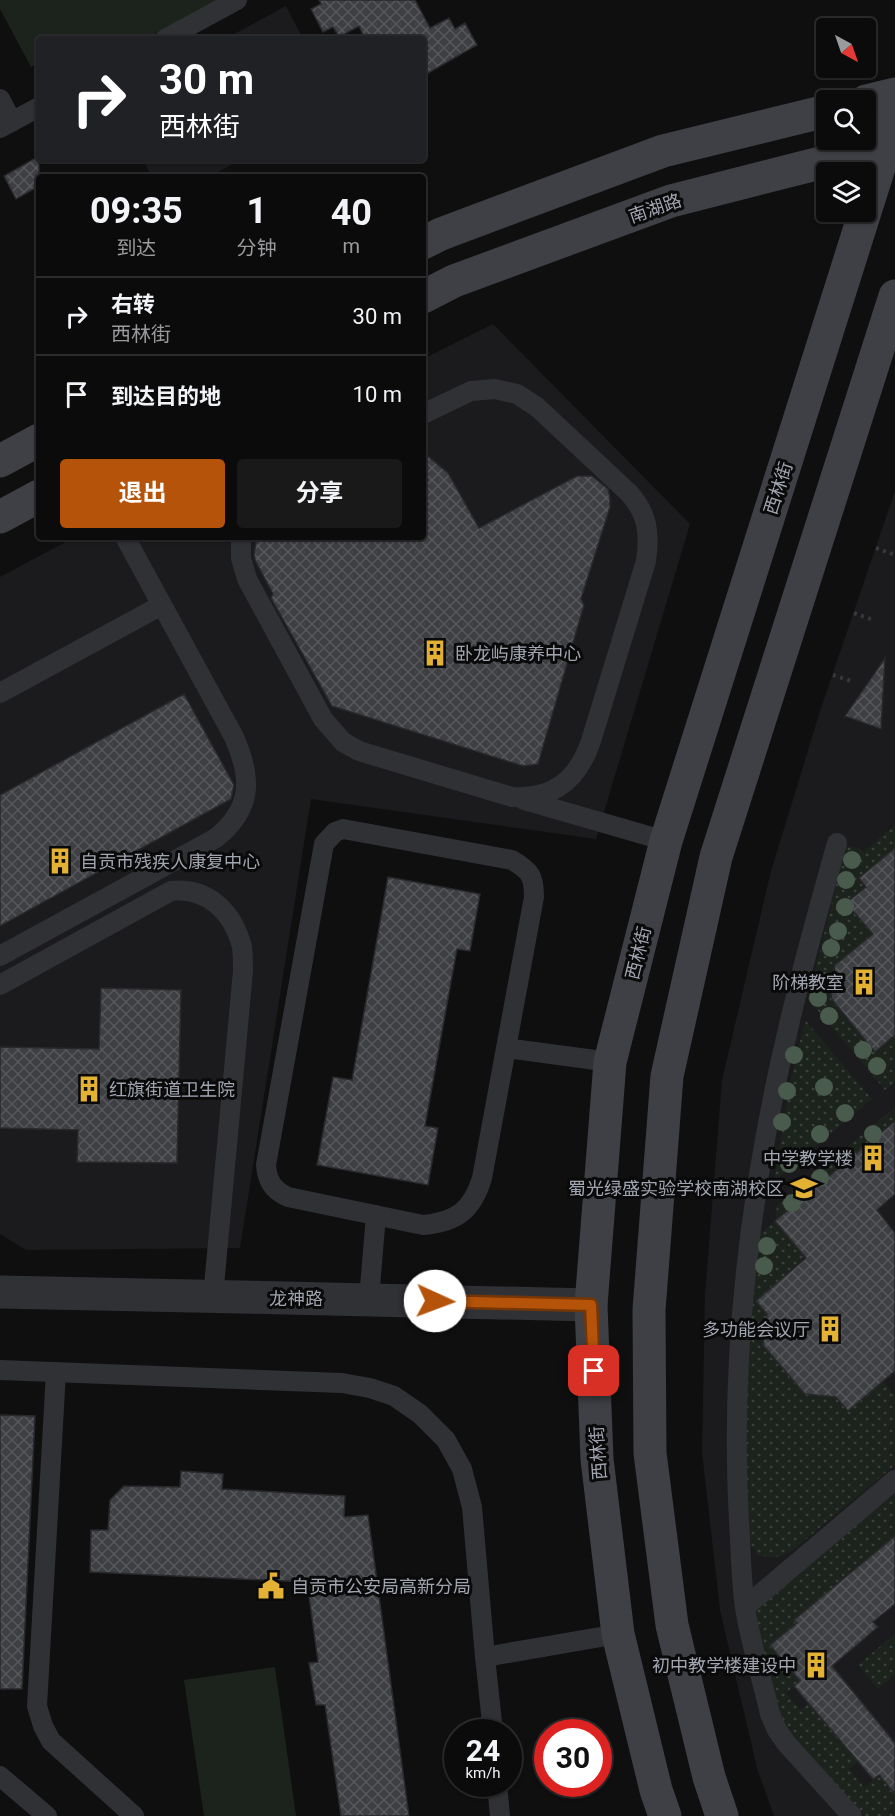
<!DOCTYPE html>
<html lang="zh">
<meta charset="utf-8">
<style>
:root{--surface:#0b0b0c;--page:#19191a;--text:#f1f3f6;--muted:#9a9b9d;--line:#2b2b2d;--accent:#b45309}
body{margin:0;font-family:Roboto,"Noto Sans SC",sans-serif;background:var(--page);color:var(--text);height:100vh;display:flex;flex-direction:column;font-size:22px;white-space:nowrap}
*{box-sizing:border-box;margin:0}
p{font-size:20px;color:var(--muted)}
.icon{flex:none;width:33px;height:33px;fill:none;stroke:currentColor;stroke-width:2;stroke-linecap:round;stroke-linejoin:round}
.map{position:relative;flex:1;overflow:hidden}
.drawer{position:absolute;left:36px;top:174px;width:390px;height:366px;display:flex;flex-direction:column;background:var(--surface);border-radius:6px;box-shadow:0 2px 4px #0004,0 0 0 2px var(--line)}
.drawer>*{flex:none}
.hud{position:absolute;left:36px;top:36px;width:390px;height:126px;border-radius:6px;box-shadow:0 2px 4px #0004,0 0 0 2px var(--line);background:#202124;color:#fff;overflow:hidden}
.needle{width:39px;rotate:140deg}
.buttons{position:absolute;left:816px;top:18px;display:grid;gap:12px}
.buttons a{display:grid;place-items:center;width:60px;height:60px;border-radius:6px;background:var(--surface);box-shadow:0 2px 4px #0004,0 0 0 2px var(--line);font-size:30px}
.speed{position:absolute;left:444px;top:1719px;display:flex;gap:12px;font-size:30px;font-weight:700;text-align:center}
.speed>*{display:grid;place-content:center;width:78px;height:78px;border-radius:50%;background:var(--surface);box-shadow:0 2px 4px #0004,0 0 0 2px var(--line);line-height:1}
.speed small{font-size:15px;font-weight:400}
.speed .limit{border:9px solid #d22;background:#fff;color:#111}
.pin{position:absolute;display:grid;place-items:center;width:51px;height:51px;color:#fff;margin:-26px;border-radius:12px;box-shadow:0 3px 9px #0006}
.me{position:absolute;width:66px;margin:-33px;rotate:92deg;stroke-linejoin:round;filter:drop-shadow(0 0 4px #0008)}
.turn{display:flex;align-items:center;gap:21px;height:126px;padding:0 24px;font-size:27px}
.turn .icon{width:78px;height:78px;stroke-width:2.5}
.turn b{display:block;font-size:42px;line-height:51px}
.eta{display:flex;justify-content:space-evenly;align-items:center;height:102px;text-align:center}
.eta b{font-size:36px;font-weight:700;line-height:42px}
.action{display:flex;gap:12px;margin-top:auto;padding:12px 24px}
.action a{flex:1;height:69px;border-radius:6px;background:var(--accent);color:#fff;font-size:24px;font-weight:700;line-height:69px;text-align:center}
.action a+a{background:var(--page);color:var(--text)}
ul{padding:0;list-style:none}
li{display:flex;align-items:center;gap:18px;height:78px;padding:0 24px;border-top:2px solid var(--line)}
li div{flex:1}
li b{display:block;font-size:22px}
li em{font-style:normal}
.map>svg:first-child{display:block}
</style>
<div class="map">
<svg width="895" height="1816" viewBox="0 0 895 1816">
<defs>
<pattern id="grass-dots" width="8" height="8" patternUnits="userSpaceOnUse" patternTransform="scale(1.5)"><rect width="8" height="8" fill="#1c231d"/><path d="M2 2h.1M6 6h.1" fill="none" stroke="#3a403b" stroke-width="1.8" stroke-linecap="round"/></pattern>
<pattern id="building-cross-hatch" width="8" height="8" patternUnits="userSpaceOnUse" patternTransform="scale(1.5)"><rect width="8" height="8" fill="#3e3f43"/><path d="M0 0l8 8M0 8l8-8" fill="none" stroke="#57585c"/></pattern>
</defs>
<rect width="100%" height="100%" fill="#0f0f10"/>
<path fill="#1b1b1d" d="M 286,6 L 303,39 L 225,39 Z
M 143,159 L 242,159 L 209,177 L 152,177 Z
M 493,324 L 690,524 L 596,839 L 311,799 L 240,1248 L 26,1250 L 0,1234 L 0,577 L 75,537 L 423,537 L 423,359 Z
M 895,491 L 895,1816 L 774,1816 L 757,1768 L 720,1610 L 702,1452 L 705,1295 L 722,1080 L 771,871 L 821,708 Z"/>
<path fill="url(#grass-dots)" d="M 895,825 L 895,848 L 859,878 L 866,886 L 846,903 L 873,934 L 835,965 L 831,998 L 875,1052 L 895,1035 L 895,1082 L 885,1090 L 808,999 L 846,845 L 864,851 Z
M 805,1020 L 872,1099 L 774,1181 L 790,1083 Z
M 895,1107 L 895,1121 L 776,1220 L 805,1257 L 756,1301 L 767,1314 L 763,1345 L 805,1394 L 836,1397 L 848,1410 L 887,1378 L 883,1382 L 895,1396 L 895,1465 L 793,1550 C 780,1558 773,1558 758,1555 L 750,1544 L 746,1468 L 746,1394 L 755,1238 L 775,1221 L 777,1206 Z
M 895,1494 L 895,1536 L 770,1645 L 800,1681 L 786,1693 L 800,1710 L 809,1703 L 858,1761 L 849,1769 L 864,1787 L 879,1775 L 895,1795 L 895,1816 L 865,1816 L 779,1722 L 754,1619 L 757,1610 L 763,1602 Z
M 895,1634 L 895,1674 L 878,1689 L 858,1665 Z"/>
<path fill="#1c231d" d="M 0,0 L 217,0 L 145,39 L 39,39 L 39,62 L 31,67 L 0,9 Z
M 275,1667 L 296,1816 L 204,1816 L 184,1680 Z"/>
<path fill="url(#building-cross-hatch)" stroke="#29292c" stroke-width="1.5" d="M 319,0 L 415,0 L 430,28 L 449,18 L 455,29 L 465,23 L 477,45 L 423,76 L 423,39 L 365,39 L 359,26 L 339,37 L 333,27 L 323,32 L 311,9 L 321,4 Z
M 39,156 L 39,186 L 16,199 L 4,176 Z
M 423,452 L 448,473 L 479,528 L 577,476 L 592,476 L 608,489 L 610,498 L 610,507 L 581,599 L 584,605 L 538,764 L 523,766 L 332,706 L 271,598 L 273,594 L 255,560 L 254,554 L 257,537 L 423,537 Z
M 885,658 L 881,729 L 845,716 Z
M 184,694 L 234,785 L 231,799 L 0,926 L 0,795 Z
M 895,848 L 895,1035 L 875,1052 L 831,998 L 835,965 L 873,934 L 846,903 L 866,887 L 859,878 Z
M 388,877 L 480,894 L 470,951 L 457,949 L 425,1126 L 438,1128 L 428,1185 L 317,1165 L 333,1077 L 352,1080 Z
M 101,988 L 181,990 L 177,1163 L 77,1162 L 78,1130 L 0,1128 L 0,1047 L 99,1049 Z
M 895,1121 L 895,1194 L 877,1210 L 895,1233 L 895,1371 L 848,1411 L 836,1397 L 805,1394 L 763,1345 L 767,1314 L 756,1301 L 806,1258 L 775,1221 Z
M 0,1415 L 35,1416 L 22,1689 L 0,1689 Z
M 181,1471 L 223,1474 L 222,1489 L 345,1496 L 344,1517 L 368,1515 L 409,1816 L 341,1816 L 325,1705 L 316,1705 L 309,1663 L 318,1662 L 307,1582 L 90,1572 L 91,1530 L 108,1530 L 110,1500 L 124,1486 L 180,1487 Z
M 895,1536 L 895,1604 L 873,1622 L 878,1627 L 832,1666 L 895,1743 L 895,1794 L 879,1775 L 873,1779 L 794,1686 L 800,1681 L 770,1645 L 797,1623 L 794,1620 Z"/>
<g fill="none" stroke-linecap="round" stroke-linejoin="round">
<path stroke="#37383c" stroke-width="4" stroke-dasharray="3 4.5" stroke-linecap="butt" d="M 876,548 L 895,555
M 854,613 L 873,620
M 833,675 L 851,681"/>
<path stroke="#303135" stroke-width="20" d="M 165,39 L 237,0
M 0,99 L 12,122
M 0,128 L 39,107
M 241,537 L 241,558 L 247,579 L 323,719 L 343,742 L 359,751 L 512,797 C 554,800 578,779 591,741 L 646,561 C 650,534 648,514 629,493 L 537,407 L 517,394 L 495,389 L 471,391 L 423,414
M 0,693 L 162,605
M 524,800 L 666,841
M 343,829 L 512,860 C 530,871 534,875 534,897 L 482,1178 C 472,1211 456,1222 423,1225 L 288,1197 C 273,1190 267,1181 266,1165 L 324,844 L 335,832 Z
M 837,843 C 823,894 808,945 796,996 C 753,1167 729,1346 739,1522 C 741,1550 741,1580 745,1608 C 751,1644 762,1679 770,1714 L 777,1730 L 786,1743 L 852,1816
M 0,956 L 216,838 C 253,808 252,778 234,737 L 125,537
M 0,985 L 171,891 C 208,887 233,912 242,947 C 243,955 243,964 243,971 L 213,1297
M 506,1048 L 610,1062
M 369,1299 L 376,1215
M 0,1370 L 342,1383 L 370,1388 L 394,1396 L 420,1414 L 446,1440 L 462,1469 L 472,1507 L 485,1657 L 618,1634
M 56,1372 L 37,1706 L 43,1726 L 51,1741 L 134,1816
M 745,1607 L 895,1480
M 485,1657 L 493,1732
M 0,1776 L 47,1816
M 497,1784 L 500,1816"/>
<path stroke="#303135" stroke-width="33" d="M 0,1292 C 197,1297 394,1299 591,1305"/>
<path stroke="#3f4045" stroke-width="33" d="M 866,101 L 895,94
M 423,243 L 441,234 L 663,151 L 826,111
M 423,297 L 454,281 L 671,201 L 895,144
M 0,461 L 39,440
M 0,517 L 39,496
M 665,1816 L 656,1790 L 618,1634 L 597,1459 L 591,1305 L 610,1062 L 666,841 L 895,117
M 722,1816 L 709,1777 L 672,1625 L 650,1453 L 649,1310 L 667,1076 L 716,857 L 895,296"/>
</g>
<g fill="#495b4c">
<circle cx="852" cy="860" r="9"/>
<circle cx="846" cy="880" r="9"/>
<circle cx="845" cy="907" r="9"/>
<circle cx="838" cy="931" r="9"/>
<circle cx="831" cy="948" r="9"/>
<circle cx="824" cy="981" r="9"/>
<circle cx="818" cy="998" r="9"/>
<circle cx="829" cy="1016" r="9"/>
<circle cx="863" cy="1050" r="9"/>
<circle cx="794" cy="1055" r="9"/>
<circle cx="877" cy="1066" r="9"/>
<circle cx="824" cy="1087" r="9"/>
<circle cx="787" cy="1091" r="9"/>
<circle cx="845" cy="1113" r="9"/>
<circle cx="782" cy="1122" r="9"/>
<circle cx="820" cy="1134" r="9"/>
<circle cx="873" cy="1134" r="9"/>
<circle cx="847" cy="1156" r="9"/>
<circle cx="789" cy="1164" r="9"/>
<circle cx="820" cy="1178" r="9"/>
<circle cx="805" cy="1190" r="9"/>
<circle cx="792" cy="1203" r="9"/>
<circle cx="767" cy="1246" r="9"/>
<circle cx="764" cy="1266" r="9"/>
</g>
<g fill="none" stroke-linecap="round" stroke-linejoin="round">
<g stroke="#753606" stroke-width="15">
<path id="route" d="M 435,1301 L 591,1305 L 594,1371"/>
</g>
<use href="#route" stroke="#b45309" stroke-width="10"/>
</g>
<defs>
<g id="building-bare" transform="scale(2.07)"><path d="M-4-6H4V6H1V3H-1V6H-4ZM-2.5-4.3h1.7v1.8h-1.7ZM.8-4.3h1.7v1.8H.8ZM-2.5-1h1.7V.8h-1.7ZM.8-1h1.7V.8H.8Z" fill="#e3b235" stroke="#0a0a0b" stroke-width="2.5" paint-order="stroke"/></g>
<g id="school-bare" transform="scale(2.07)"><path d="M0-5L7-2L0 1L-7-2ZM-4 1L0 2.5L4 1V4Q0 6-4 4Z" fill="#e3b235" stroke="#0a0a0b" stroke-width="2.5" paint-order="stroke"/></g>
<g id="civic-bare" transform="scale(2.07)"><path d="M-.6-6.5H3V-4.5H.6V-3L4-1V1h2V6H-6V1h2V-1L-.6-3ZM-1.2 2.5V6h2.4V2.5Z" fill="#e3b235" stroke="#0a0a0b" stroke-width="2.5" paint-order="stroke"/></g>
</defs>
<g fill-rule="evenodd">
<use href="#building-bare" x="435" y="653"/>
<use href="#building-bare" x="60" y="861"/>
<use href="#building-bare" x="864" y="982"/>
<use href="#building-bare" x="89" y="1089"/>
<use href="#building-bare" x="873" y="1158"/>
<use href="#school-bare" x="804" y="1188"/>
<use href="#building-bare" x="830" y="1329"/>
<use href="#civic-bare" x="271" y="1586"/>
<use href="#building-bare" x="816" y="1665"/>
</g>
<g text-anchor="middle" dominant-baseline="central" stroke-width="6" stroke-linejoin="round" paint-order="stroke">
<g font-size="18" fill="#a1a5b0" stroke="#0a0a0b">
<text transform="translate(655 208) rotate(-19)">南湖路</text>
<text transform="translate(778 488) rotate(-72)">西林街</text>
<text transform="translate(638 953) rotate(-76)">西林街</text>
<text x="296" y="1298">龙神路</text>
<text transform="translate(598 1453) rotate(-94)">西林街</text>
</g>
<g font-size="18" fill="#a1a5b0" stroke="#0a0a0b" text-anchor="end">
<text x="455" y="653" text-anchor="start">卧龙屿康养中心</text>
<text x="80" y="861" text-anchor="start">自贡市残疾人康复中心</text>
<text x="844" y="982">阶梯教室</text>
<text x="109" y="1089" text-anchor="start">红旗街道卫生院</text>
<text x="853" y="1158">中学教学楼</text>
<text x="784" y="1188">蜀光绿盛实验学校南湖校区</text>
<text x="810" y="1329">多功能会议厅</text>
<text x="291" y="1586" text-anchor="start">自贡市公安局高新分局</text>
<text x="796" y="1665">初中教学楼建设中</text>
</g>
</g>
</svg>
<div class="buttons">
<a><svg class="needle" viewBox="-14 -14 28 28"><path d="M0-13l5 13h-10z" fill="#e53935"/><path d="M0 13l5-13h-10z" fill="#9a9b9d"/></svg></a>
<a><svg class="icon" aria-label="search" viewBox="0 0 24 24"><circle cx="10" cy="10" r="6"/><path d="M15 15l6 6"/></svg></a>
<a><svg class="icon" aria-label="layers" viewBox="0 0 24 24"><path d="M12 4l9 5-9 5-9-5zM3 14l9 5 9-5"/></svg></a>
</div>
<div class="speed"><div>24<small>km/h</small></div><div class="limit">30</div></div>
<div class="pin" style="left:594px;top:1371px;background:#d93025"><svg class="icon" aria-label="arrive" viewBox="0 0 24 24"><path d="M6 21V4h12l-3 4 3 4H6"/></svg></div>
<svg class="me" style="left:435px;top:1301px" viewBox="-20 -20 40 40"><circle r="19" fill="#fff"/><path d="M0-13L10 11 0 6-10 11z" fill="#b45309"/></svg>
<div class="hud">
<div class="turn"><svg class="icon" aria-label="right" viewBox="0 0 24 24"><path d="M7 20v-9h11M14 6l5 5-5 5"/></svg><div><b>30 m</b>西林街</div></div>
</div>
<section class="drawer">
<div class="eta">
<div><b>09:35</b><p>到达</p></div>
<div><b>1</b><p>分钟</p></div>
<div><b>40</b><p>m</p></div>
</div>
<ul>
<li><svg class="icon" aria-label="right" viewBox="0 0 24 24"><path d="M7 20v-9h11M14 6l5 5-5 5"/></svg><div><b>右转</b><p>西林街</p></div><em>30 m</em></li>
<li><svg class="icon" aria-label="arrive" viewBox="0 0 24 24"><path d="M6 21V4h12l-3 4 3 4H6"/></svg><div><b>到达目的地</b></div><em>10 m</em></li>
</ul>
<div class="action"><a>退出</a><a>分享</a></div>
</section>
</div>
